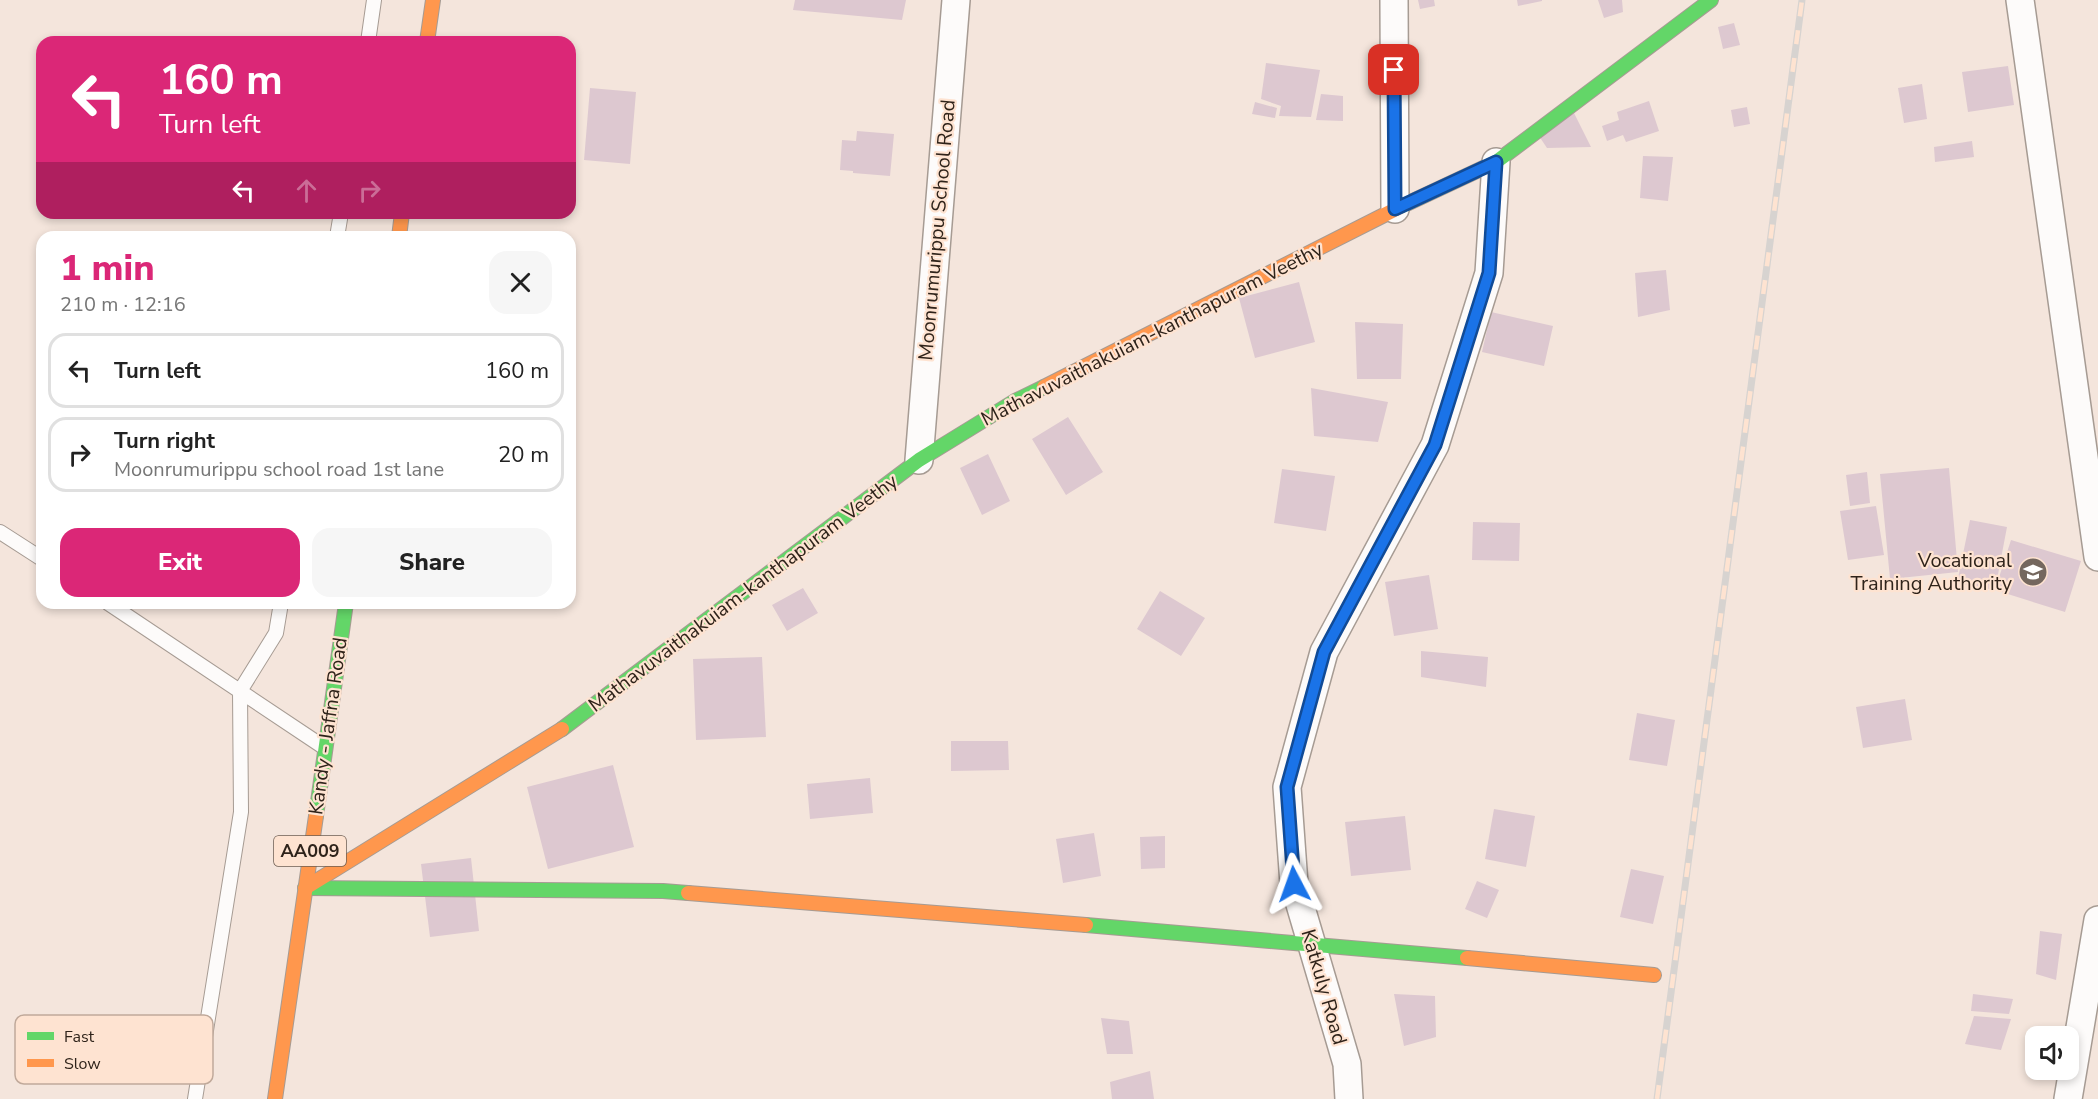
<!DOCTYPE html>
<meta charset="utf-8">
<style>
:root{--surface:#fff;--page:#f6f6f6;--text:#222;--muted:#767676;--line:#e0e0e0;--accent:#db2777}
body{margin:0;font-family:"Nunito Sans",sans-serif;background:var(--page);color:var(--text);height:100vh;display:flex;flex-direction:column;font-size:22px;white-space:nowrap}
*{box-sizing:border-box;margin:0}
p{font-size:20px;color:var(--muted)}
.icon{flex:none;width:33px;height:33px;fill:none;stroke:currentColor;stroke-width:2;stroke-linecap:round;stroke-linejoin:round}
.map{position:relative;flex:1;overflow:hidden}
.sheet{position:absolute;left:36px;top:231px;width:540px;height:378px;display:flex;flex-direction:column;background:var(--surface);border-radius:18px;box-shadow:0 3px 9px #0003}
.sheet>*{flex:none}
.hud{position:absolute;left:36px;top:36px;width:540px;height:183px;border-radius:18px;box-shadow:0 3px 9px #0003;background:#db2777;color:#fff;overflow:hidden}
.fabs{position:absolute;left:2025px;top:1026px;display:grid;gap:12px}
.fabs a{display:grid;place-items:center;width:54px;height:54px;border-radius:12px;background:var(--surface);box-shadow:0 3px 9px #0003;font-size:30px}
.pin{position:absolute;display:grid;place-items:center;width:51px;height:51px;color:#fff;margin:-26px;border-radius:12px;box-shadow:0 3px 9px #0006}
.me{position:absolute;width:66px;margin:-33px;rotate:356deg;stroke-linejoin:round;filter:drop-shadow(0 0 4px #0008)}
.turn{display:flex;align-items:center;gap:21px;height:126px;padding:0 24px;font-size:27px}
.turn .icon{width:78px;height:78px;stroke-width:2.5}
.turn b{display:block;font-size:42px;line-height:51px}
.lanes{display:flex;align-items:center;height:57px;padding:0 24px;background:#0003;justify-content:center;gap:30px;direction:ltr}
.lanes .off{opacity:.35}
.round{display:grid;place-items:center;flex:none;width:63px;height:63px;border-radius:18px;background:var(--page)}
.overview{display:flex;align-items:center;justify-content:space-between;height:102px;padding:0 24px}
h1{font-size:36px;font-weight:800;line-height:45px;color:var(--accent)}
.action{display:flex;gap:12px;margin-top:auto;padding:12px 24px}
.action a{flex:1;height:69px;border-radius:18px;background:var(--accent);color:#fff;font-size:24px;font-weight:800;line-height:69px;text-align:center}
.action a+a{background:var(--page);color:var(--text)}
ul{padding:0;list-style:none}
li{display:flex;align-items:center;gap:18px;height:75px;margin:0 12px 9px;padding:0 12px;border:3px solid var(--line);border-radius:18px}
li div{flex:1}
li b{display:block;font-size:22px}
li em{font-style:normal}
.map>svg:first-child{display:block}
</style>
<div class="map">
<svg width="2098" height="1099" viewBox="0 0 2098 1099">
<rect width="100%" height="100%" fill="#f4e5dc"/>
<path fill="#ddc8d0" d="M 795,0 L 906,0 L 902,20 L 793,10 Z
M 1418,0 L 1434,0 L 1435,6 L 1420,9 Z
M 1517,0 L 1542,0 L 1542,1 L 1518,6 Z
M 1598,0 L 1622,0 L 1623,12 L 1604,18 Z
M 1734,23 L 1740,45 L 1723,49 L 1718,27 Z
M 1266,63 L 1320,70 L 1311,117 L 1279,116 L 1281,106 L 1261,99 Z
M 2008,66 L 2014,105 L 1968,112 L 1962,72 Z
M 1922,84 L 1927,119 L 1904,123 L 1898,88 Z
M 590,88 L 636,92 L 630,164 L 584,160 Z
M 1321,94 L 1343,96 L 1343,121 L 1316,120 Z
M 1649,101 L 1659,131 L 1626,142 L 1623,135 L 1607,141 L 1602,126 L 1619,120 L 1617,112 Z
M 1255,102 L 1277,108 L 1275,118 L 1252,114 Z
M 1747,107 L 1750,124 L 1734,127 L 1731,110 Z
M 1574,113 L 1591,147 L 1547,148 L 1539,136 Z
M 857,131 L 894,134 L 890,176 L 853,173 L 853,171 L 840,170 L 842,140 L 856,141 Z
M 1972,141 L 1974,157 L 1935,162 L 1934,147 Z
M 1643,156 L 1673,157 L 1668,201 L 1640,198 Z
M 1666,270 L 1670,310 L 1638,317 L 1635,273 Z
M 1299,282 L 1315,342 L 1255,358 L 1239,298 Z
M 1491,312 L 1553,326 L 1544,366 L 1482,352 Z
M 1355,322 L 1403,324 L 1401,379 L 1357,379 Z
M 1311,388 L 1388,402 L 1378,442 L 1314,436 Z
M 1068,417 L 1103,472 L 1066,495 L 1032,439 Z
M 988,454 L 1010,501 L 982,515 L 960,468 Z
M 1949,468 L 1958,572 L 1890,579 L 1880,474 Z
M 1282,469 L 1335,476 L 1326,531 L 1274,523 Z
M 1867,472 L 1870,503 L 1850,506 L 1846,475 Z
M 1876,506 L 1884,555 L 1848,560 L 1840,511 Z
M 1970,520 L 2007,527 L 1995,590 L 1957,583 Z
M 1473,522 L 1520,523 L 1519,561 L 1472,560 Z
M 2011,540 L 2081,561 L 2065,612 L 1995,590 Z
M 1429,575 L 1438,629 L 1394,636 L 1385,582 Z
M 803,588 L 818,613 L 787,631 L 772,605 Z
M 1160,591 L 1205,618 L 1181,656 L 1137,629 Z
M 1421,651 L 1488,657 L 1486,687 L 1421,677 Z
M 762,657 L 766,737 L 696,740 L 693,659 Z
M 1905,699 L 1912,740 L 1863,748 L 1856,707 Z
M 1637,713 L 1675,720 L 1667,766 L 1629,760 Z
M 951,741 L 1008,741 L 1009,770 L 951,771 Z
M 613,765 L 634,847 L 548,869 L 527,787 Z
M 870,778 L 873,813 L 810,819 L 807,784 Z
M 1494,809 L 1535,816 L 1526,867 L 1485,859 Z
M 1405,816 L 1411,870 L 1351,876 L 1345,822 Z
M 1094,833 L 1101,876 L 1063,883 L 1056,839 Z
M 1165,836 L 1165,868 L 1141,869 L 1140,837 Z
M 471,858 L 479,931 L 430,937 L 421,864 Z
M 1631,869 L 1664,876 L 1653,924 L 1620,917 Z
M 1477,881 L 1499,890 L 1487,918 L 1465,909 Z
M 2040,931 L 2062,934 L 2056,980 L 2036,974 Z
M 1394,994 L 1435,996 L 1436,1037 L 1404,1046 Z
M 1973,994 L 2013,999 L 2009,1014 L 1971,1011 Z
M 1974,1016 L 2011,1019 L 2001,1050 L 1965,1044 Z
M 1101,1018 L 1129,1021 L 1133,1054 L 1107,1054 Z
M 1150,1071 L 1154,1099 L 1112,1099 L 1110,1082 Z"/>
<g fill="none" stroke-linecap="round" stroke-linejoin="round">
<g stroke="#a69b93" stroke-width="16">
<path id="lane" d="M 368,42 L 374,0
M 337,237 L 341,213
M 0,532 L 42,559
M 108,603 L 325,748
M 195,1099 L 241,812 L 240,691 L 276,633 L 281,603"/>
</g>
<g stroke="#a69b93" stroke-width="30">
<path id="street" d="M 1394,0 L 1395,209
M 2020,0 L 2098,557
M 919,460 L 956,0
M 1349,1099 L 1347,1064 L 1294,884 L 1287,787 L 1324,652 L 1435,445 L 1489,273 L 1496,162
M 2068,1099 L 2098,920"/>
</g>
<g stroke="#a69b93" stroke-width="16">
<path id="fast" d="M 1400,207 L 1496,162 L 1711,0
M 562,729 L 919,460 L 1015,401 L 1044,387
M 316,816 L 346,603
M 305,888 L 663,891 L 688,893
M 1086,925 L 1467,958"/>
</g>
<g stroke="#a69b93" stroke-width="16">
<path id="slow" d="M 427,42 L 433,0
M 399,237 L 402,213
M 1044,387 L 1400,207
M 305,888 L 562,729
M 688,893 L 1086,925
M 1467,958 L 1654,975
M 275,1099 L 316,816"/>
</g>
<use href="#lane" stroke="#fdfbfa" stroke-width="14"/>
<use href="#street" stroke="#fdfbfa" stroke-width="27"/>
<use href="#fast" stroke="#63d668" stroke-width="14"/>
<use href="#slow" stroke="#ff974d" stroke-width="14"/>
<g stroke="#d7d3d0" stroke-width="7">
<path id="rail" d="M 1657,1099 L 1802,0"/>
</g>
<use href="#rail" stroke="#fee3d1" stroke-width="4.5" stroke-dasharray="14" stroke-linecap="butt"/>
</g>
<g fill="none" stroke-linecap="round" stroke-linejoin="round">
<g stroke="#114b97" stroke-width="15">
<path id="route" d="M 1294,884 L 1287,787 L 1318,674 L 1324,652 L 1435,445 L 1489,273 L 1496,162 L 1395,209 L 1394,70"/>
</g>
<use href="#route" stroke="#1a73e8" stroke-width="10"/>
</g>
<defs>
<g id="university-disc" transform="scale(1.5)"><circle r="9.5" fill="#74675e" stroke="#fee3d1"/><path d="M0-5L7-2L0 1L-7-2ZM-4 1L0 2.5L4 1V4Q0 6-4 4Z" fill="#fff"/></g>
</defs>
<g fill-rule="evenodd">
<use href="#university-disc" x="2033" y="572"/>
</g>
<g text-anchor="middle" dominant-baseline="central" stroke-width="4.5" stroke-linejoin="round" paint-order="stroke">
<rect fill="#fee3d1" stroke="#6d5d51" stroke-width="1.5" x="274" y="836" width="72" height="30" rx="4.5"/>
<g font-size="18" font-weight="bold" fill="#2f231a">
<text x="310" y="851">AA009</text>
</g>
<g font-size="20" fill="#2f231a" stroke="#fee3d1">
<text transform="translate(937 230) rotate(-85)">Moonrumurippu School Road</text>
<text transform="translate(1152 334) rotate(-27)">Mathavuvaithakuiam-kanthapuram Veethy</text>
<text transform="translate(743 593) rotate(-37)">Mathavuvaithakuiam-kanthapuram Veethy</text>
<text transform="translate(328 726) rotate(-82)">Kandy - Jaffna Road</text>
<text transform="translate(1324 987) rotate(74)">Katkuly Road</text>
</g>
<g font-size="20" fill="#2f231a" stroke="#fee3d1" text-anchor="end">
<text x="2012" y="560">Vocational<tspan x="2012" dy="23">Training Authority</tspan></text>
</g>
</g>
<rect x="15" y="1015" width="198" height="69" rx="9" fill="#fee3d1" stroke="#c0a99a" stroke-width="1.5"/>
<rect x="27" y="1032" width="27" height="8" fill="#63d668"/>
<rect x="27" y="1059" width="27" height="8" fill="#ff974d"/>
<g font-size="16" fill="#2f231a">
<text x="64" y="1042">Fast</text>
<text x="64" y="1069">Slow</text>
</g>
</svg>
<div class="fabs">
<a><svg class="icon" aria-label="sound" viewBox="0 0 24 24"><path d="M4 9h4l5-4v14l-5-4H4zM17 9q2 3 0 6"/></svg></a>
</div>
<div class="pin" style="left:1394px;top:70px;background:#d93025"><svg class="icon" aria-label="arrive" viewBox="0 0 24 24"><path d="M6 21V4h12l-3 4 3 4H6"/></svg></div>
<svg class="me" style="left:1294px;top:884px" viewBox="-20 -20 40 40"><path d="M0-17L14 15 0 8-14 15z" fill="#1a73e8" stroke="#fff" stroke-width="4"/></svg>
<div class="hud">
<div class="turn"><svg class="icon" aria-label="left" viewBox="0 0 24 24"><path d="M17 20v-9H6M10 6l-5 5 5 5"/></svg><div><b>160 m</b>Turn left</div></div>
<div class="lanes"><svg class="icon" aria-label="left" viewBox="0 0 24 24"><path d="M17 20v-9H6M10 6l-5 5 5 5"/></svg><svg class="icon off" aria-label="ahead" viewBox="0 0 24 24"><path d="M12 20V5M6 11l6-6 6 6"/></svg><svg class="icon off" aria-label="right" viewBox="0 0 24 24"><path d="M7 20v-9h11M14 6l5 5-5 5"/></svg></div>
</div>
<section class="sheet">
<div class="overview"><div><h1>1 min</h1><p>210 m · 12:16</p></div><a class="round"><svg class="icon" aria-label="close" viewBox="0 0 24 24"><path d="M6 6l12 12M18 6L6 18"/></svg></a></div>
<ul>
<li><svg class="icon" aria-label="left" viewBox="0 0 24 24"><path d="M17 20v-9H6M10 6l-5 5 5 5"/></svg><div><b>Turn left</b></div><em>160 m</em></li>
<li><svg class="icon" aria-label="right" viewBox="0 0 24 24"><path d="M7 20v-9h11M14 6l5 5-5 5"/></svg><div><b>Turn right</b><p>Moonrumurippu school road 1st lane</p></div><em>20 m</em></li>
</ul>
<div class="action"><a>Exit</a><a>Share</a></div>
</section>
</div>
